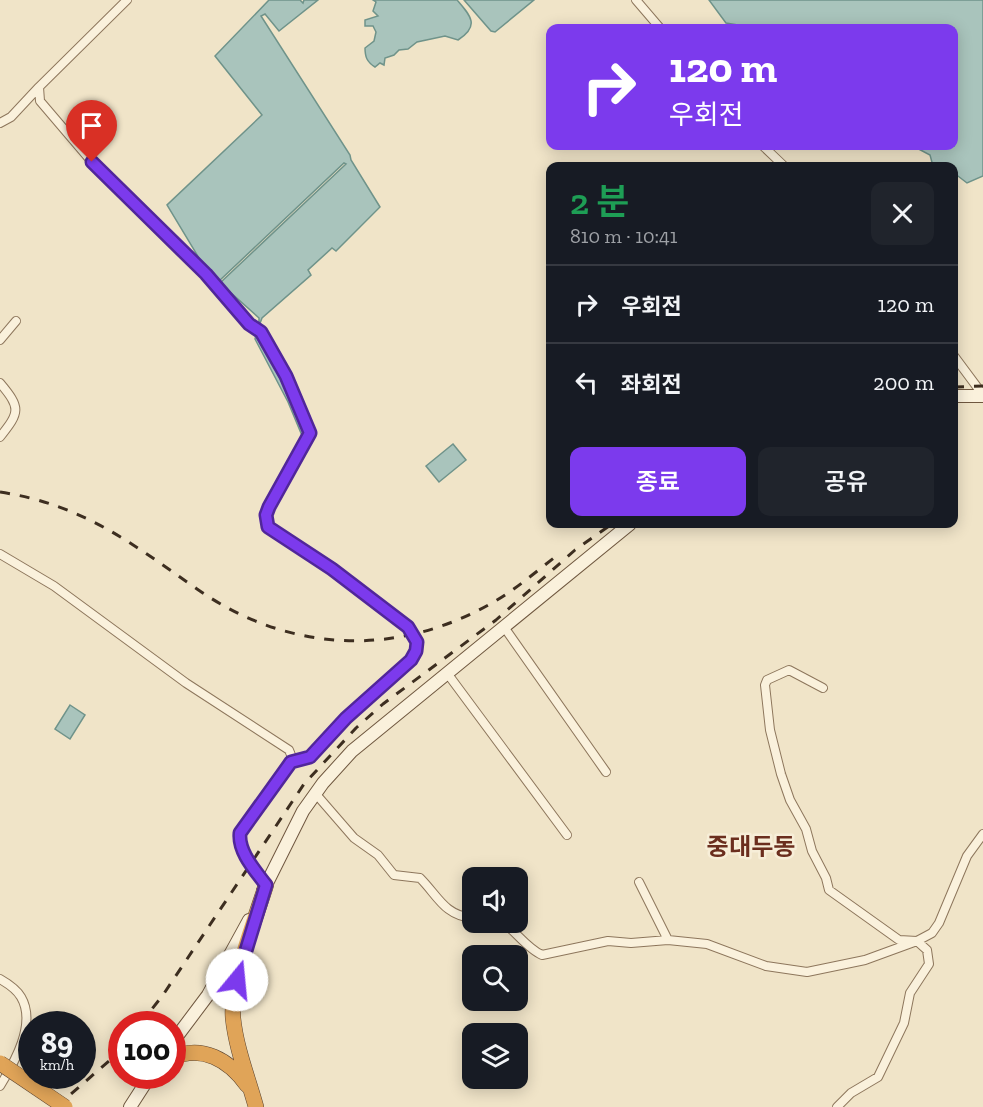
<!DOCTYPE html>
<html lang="ko">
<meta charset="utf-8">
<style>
:root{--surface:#171b24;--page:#20242c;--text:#f1f3f6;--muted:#9ea1a6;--line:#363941;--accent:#7c3aed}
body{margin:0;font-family:"Zilla Slab","Noto Sans KR",serif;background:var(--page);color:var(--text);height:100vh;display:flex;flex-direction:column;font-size:22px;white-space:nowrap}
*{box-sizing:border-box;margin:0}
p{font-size:20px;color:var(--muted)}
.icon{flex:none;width:33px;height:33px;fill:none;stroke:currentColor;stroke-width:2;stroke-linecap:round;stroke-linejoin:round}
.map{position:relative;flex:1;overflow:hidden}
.side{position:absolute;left:546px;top:162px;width:412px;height:366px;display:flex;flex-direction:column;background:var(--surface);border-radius:12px;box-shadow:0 3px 15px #0003}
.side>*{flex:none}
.hud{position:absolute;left:546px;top:24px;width:412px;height:126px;border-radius:12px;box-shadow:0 3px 15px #0003;background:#7c3aed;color:#fff;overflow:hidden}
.buttons{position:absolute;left:462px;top:867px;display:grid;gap:12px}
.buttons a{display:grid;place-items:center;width:66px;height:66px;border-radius:12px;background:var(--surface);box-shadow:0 3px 15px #0003;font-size:30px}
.speed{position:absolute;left:18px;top:1011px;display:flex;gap:12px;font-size:30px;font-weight:700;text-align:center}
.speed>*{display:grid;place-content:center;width:78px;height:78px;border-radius:50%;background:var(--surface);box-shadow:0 3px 15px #0003;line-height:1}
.speed small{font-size:15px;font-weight:400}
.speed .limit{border:9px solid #d22;background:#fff;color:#111}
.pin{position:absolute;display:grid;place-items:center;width:51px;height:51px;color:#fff;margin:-62px -26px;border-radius:50% 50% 50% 0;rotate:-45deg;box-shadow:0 0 6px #0007}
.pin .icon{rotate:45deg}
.me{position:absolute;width:66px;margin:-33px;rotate:17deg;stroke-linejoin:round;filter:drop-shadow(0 0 4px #0008)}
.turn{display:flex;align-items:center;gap:21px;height:126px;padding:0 24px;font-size:27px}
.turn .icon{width:78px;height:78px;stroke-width:2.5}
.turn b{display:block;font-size:42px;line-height:51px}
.round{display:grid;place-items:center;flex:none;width:63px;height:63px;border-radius:12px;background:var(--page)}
.head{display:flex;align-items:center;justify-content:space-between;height:102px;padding:0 24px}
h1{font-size:36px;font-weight:600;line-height:45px;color:#1e9e55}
.button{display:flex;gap:12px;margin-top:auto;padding:12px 24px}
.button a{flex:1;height:69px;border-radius:12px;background:var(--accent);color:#fff;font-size:24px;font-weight:600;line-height:69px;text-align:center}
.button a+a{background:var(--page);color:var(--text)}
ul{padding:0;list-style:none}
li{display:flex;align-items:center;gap:18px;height:78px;padding:0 24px;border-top:2px solid var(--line)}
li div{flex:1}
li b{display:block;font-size:22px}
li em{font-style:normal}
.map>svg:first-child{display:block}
</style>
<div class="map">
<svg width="983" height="1107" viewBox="0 0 983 1107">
<rect width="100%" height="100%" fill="#f0e4c8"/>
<path fill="#a9c4bc" stroke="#6f938a" stroke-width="1.5" d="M 269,0 L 300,0 L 303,3 L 304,0 L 318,0 L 279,31 L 265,14 L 261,16 L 350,155 L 351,160 L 380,207 L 336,251 L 332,248 L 308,270 L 311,275 L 262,318 L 259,326 L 259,318 L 220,283 L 346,164 L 344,163 L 218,282 L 208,273 L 167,205 L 262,115 L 215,56 Z
M 373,0 L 457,0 C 471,16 480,26 458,40 L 445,36 L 417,42 L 408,49 L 399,50 L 394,55 L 385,58 L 384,65 L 380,63 L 375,67 C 367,62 365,57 365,48 L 374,41 L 376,32 L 373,26 L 365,26 L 365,20 L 378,16 L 373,11 L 376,2 Z
M 464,0 L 534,0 L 495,32 L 491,31 Z
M 709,0 L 983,0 L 983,176 L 967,183 L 954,173 L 954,166 L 933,166 L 930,155 L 913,146 L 954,146 L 954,28 L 773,27 L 756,28 L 726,23 Z
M 257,331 L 291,401 L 305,436 L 303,438 L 288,402 L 255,339 Z
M 453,444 L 466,460 L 439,482 L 426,466 Z
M 70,705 L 85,715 L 70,739 L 55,729 Z"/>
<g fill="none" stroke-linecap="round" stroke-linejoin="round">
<g stroke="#8d765c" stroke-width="10">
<path id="street" d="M 127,0 L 39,87 L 40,101 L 92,162 L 206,274 L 249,324 L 261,332 L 286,376 L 310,433 L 269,507 L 266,515 L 268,527 L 332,569 L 408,627 L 417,642 L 416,651 L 411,660 L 346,718 L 310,757 L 291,761
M 636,0 L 660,28
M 0,123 L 11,117 L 39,87
M 763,146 L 784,166
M 0,340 L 16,321
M 954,356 L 983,395
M 0,383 C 21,408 20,412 0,437
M 0,554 L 54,586 L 186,683 L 289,750 L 291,755 L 291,761 L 240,833 C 238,852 255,870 266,885
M 504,627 L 606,772
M 447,673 L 567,835
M 823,688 L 789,670 L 767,680 L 765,685 L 770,730 L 781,774 L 790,800 L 806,829 L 812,851 L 826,878 L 829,890 L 899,940 L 917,941 L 927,950 L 929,964 L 910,993 L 904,1023 L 878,1077 L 851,1093 L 837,1107
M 315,793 L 354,838 L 378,855 L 394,875 L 420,878 C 438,896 444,915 472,918
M 639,882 L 668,940
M 503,922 C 516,932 528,949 542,955 L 608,941 L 631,943 L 668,940 L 707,944 L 766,966 L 807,972 L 865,960 L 917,941 L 932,933 L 939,923 L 967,856 L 983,834
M 0,979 C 7,983 17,990 21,997 C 37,1024 14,1063 0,1086"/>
</g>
<g stroke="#6f573f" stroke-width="14">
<path id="secondary" d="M 954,396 L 983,396
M 263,891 L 303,811 L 323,783 L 352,751 L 630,524
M 172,1043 L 208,995 L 249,920
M 130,1107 L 150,1076"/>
</g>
<g stroke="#5b4430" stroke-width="16">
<path id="highway" d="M 172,1058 C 202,1044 229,1060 247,1085
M 256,1107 C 248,1078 236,1048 233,1018 C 230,981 255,921 266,885"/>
</g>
<use href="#street" stroke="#faf1dc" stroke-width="8"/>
<use href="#secondary" stroke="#faf1dc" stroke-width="12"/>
<use href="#highway" stroke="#e0a458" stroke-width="15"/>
<path stroke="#3d2e20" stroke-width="3" stroke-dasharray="10 10" stroke-linecap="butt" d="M 954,387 L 983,386
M 0,492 C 84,505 131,543 197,589 C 290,654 400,658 497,600 C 519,587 539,569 559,554
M 140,1024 L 163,995 L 304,784 L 356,728 L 383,704 L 496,620 L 575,550 L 612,524
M 56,1107 L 109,1061 L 122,1047"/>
<g stroke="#5b4430" stroke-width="16" stroke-linecap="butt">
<path id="highway-bridge" d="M 0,1063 L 65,1107"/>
</g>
<use href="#highway-bridge" stroke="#e0a458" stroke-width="15"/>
</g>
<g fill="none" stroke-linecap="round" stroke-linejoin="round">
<g stroke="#51269a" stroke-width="15">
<path id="route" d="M 92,162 L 206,274 L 249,324 L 261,332 L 286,376 L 310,433 L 269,507 L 266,515 L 268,527 L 332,569 L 408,627 L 417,642 L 416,651 L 411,660 L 346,718 L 310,757 L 291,762 L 240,833 C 238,852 255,870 266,885 L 237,980"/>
</g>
<use href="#route" stroke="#7c3aed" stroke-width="10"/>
</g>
<g text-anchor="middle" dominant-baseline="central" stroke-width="5" stroke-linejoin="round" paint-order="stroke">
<g font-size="24" font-weight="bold" fill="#6b2e1e" stroke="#f7eed8">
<text x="751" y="846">중대두동</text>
</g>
</g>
</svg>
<div class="buttons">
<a><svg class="icon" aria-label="sound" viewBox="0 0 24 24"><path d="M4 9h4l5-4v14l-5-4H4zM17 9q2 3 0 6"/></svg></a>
<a><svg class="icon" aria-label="search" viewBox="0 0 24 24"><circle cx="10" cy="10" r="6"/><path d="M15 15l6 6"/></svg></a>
<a><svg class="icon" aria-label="layers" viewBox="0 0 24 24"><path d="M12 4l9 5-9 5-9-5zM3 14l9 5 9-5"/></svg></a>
</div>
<div class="speed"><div>89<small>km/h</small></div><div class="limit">100</div></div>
<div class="pin" style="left:92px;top:162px;background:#d93025"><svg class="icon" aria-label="arrive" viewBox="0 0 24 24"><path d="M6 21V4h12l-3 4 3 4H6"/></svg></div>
<svg class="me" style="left:237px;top:980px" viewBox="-20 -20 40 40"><circle r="19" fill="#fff"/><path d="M0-13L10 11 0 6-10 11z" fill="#7c3aed"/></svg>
<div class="hud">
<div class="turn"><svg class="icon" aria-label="right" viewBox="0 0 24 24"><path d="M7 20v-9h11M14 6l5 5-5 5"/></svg><div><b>120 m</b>우회전</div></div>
</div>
<section class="side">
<div class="head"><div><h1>2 분</h1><p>810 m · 10:41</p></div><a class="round"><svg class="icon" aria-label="close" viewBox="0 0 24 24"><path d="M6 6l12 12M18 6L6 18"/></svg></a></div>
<ul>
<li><svg class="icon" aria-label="right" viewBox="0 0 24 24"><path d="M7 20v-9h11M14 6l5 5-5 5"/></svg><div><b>우회전</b></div><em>120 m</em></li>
<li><svg class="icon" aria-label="left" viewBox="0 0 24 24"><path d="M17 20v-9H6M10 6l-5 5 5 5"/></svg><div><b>좌회전</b></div><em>200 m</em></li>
</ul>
<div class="button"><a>종료</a><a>공유</a></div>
</section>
</div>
